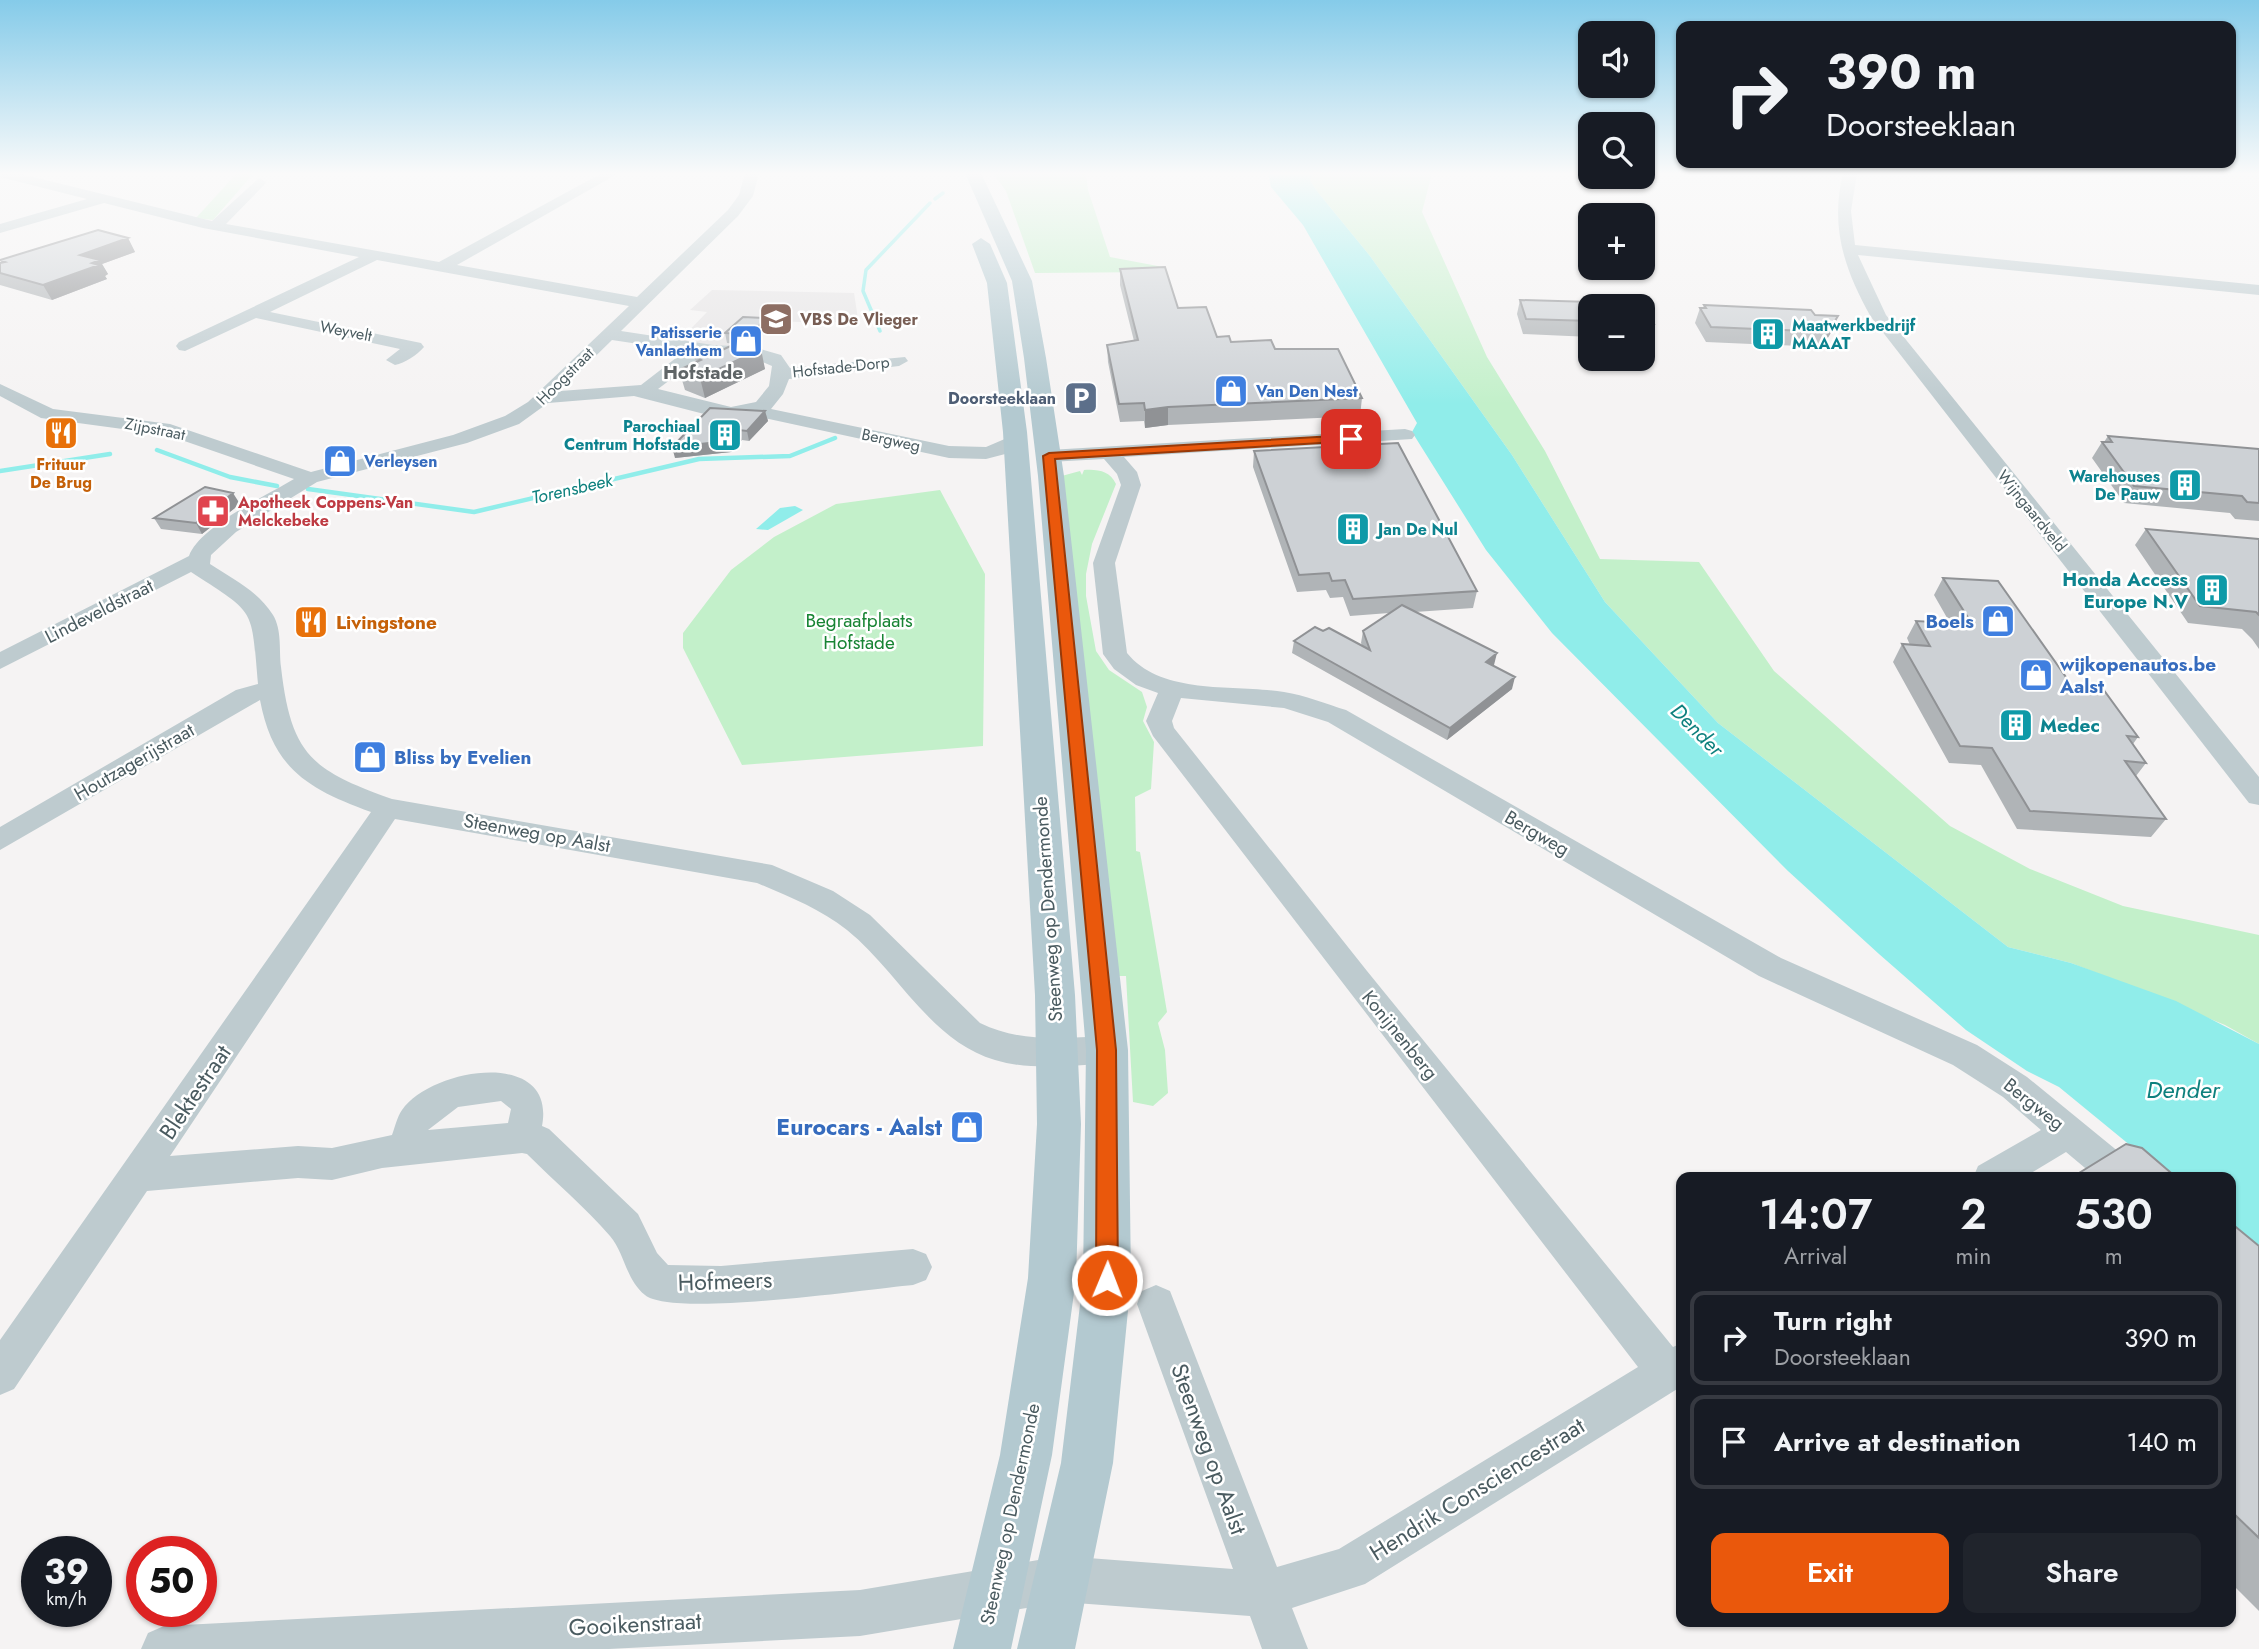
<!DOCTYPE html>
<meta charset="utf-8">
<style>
:root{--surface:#171b24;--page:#20242c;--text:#f1f3f6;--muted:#9ea1a6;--line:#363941;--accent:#ea580c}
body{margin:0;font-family:Jost,sans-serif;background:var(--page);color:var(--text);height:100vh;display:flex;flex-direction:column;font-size:26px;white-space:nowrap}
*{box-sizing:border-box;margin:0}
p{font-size:23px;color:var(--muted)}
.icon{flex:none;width:38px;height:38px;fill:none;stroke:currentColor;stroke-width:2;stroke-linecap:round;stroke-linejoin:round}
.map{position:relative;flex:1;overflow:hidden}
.side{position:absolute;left:1676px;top:1172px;width:560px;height:455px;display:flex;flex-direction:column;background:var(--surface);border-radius:14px;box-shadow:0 2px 5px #0004}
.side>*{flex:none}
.guide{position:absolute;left:1676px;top:21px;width:560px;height:147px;border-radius:14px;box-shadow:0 2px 5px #0004;background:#171b24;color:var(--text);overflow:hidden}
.buttons{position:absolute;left:1578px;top:21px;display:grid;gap:14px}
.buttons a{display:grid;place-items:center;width:77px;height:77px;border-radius:14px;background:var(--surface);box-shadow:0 2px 5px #0004;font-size:35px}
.speed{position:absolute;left:21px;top:1536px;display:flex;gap:14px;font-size:35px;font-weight:700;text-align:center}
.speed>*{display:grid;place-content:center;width:91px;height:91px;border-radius:50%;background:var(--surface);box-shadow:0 2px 5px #0004;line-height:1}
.speed small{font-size:18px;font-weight:400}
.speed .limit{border:10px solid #d22;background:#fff;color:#111}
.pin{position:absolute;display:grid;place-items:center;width:60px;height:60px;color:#fff;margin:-30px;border-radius:14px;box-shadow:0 4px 10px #0006}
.me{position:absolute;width:77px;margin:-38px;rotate:1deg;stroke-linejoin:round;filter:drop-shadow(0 0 5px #0008)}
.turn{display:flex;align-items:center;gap:24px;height:147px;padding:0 35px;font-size:32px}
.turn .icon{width:91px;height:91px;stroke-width:2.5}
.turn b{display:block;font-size:49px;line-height:60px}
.eta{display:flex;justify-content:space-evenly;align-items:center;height:119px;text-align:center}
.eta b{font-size:42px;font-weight:600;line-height:49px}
.button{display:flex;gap:14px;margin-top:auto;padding:14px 35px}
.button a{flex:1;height:80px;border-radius:14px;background:var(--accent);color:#fff;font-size:28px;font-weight:600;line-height:80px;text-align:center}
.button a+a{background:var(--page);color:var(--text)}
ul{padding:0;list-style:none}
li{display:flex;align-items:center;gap:21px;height:94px;margin:0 14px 10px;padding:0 21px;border:4px solid var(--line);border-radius:14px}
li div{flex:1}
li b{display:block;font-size:26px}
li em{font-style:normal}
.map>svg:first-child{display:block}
</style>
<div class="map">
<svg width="2259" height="1649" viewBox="0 0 2259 1649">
<rect width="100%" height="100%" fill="#f5f3f3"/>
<path fill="#e6e4e5" d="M 712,290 L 854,293 L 858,319 L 830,323 L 772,321 L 767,328 L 746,327 L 743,335 L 727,348 L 679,341 L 707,312 L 690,310 Z"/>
<path fill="#c3f0ca" d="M 237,173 L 254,173 L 213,220 L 196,218 Z
M 993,173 L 1086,173 L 1088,190 L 1110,257 L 1163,267 L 1159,272 L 1035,273 L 1006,191 Z
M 1313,173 L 1432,173 L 1422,212 L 1487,357 L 1545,451 L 1600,559 L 1699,562 L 1774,671 L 1950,826 L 2030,869 L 2123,906 L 2259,935 L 2259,1044 L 2225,1025 L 2120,982 L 2071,963 L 2008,947 L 1718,723 L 1605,602 L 1512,455 L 1370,256 L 1316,190 L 1310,180 Z
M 1084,470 C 1098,469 1110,471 1116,484 L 1092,544 L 1086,574 L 1086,596 L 1096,651 L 1109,670 L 1142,692 L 1147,707 L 1143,721 L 1154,742 L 1151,789 L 1135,797 L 1136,851 L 1140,852 L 1167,1012 L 1158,1023 L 1165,1050 L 1168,1093 L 1153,1106 L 1133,1102 L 1126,976 L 1115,976 L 1058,477 L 1080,471 L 1082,475 Z
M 940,490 L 985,574 L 983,746 L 742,765 L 683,648 L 683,633 L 731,570 L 774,537 L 836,504 Z"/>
<path fill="#90edea" d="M 1268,173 L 1313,173 L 1310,180 L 1316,190 L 1370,256 L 1512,455 L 1605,602 L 1718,723 L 2008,947 L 2071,963 L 2176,1001 L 2259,1044 L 2259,1250 L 2231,1227 L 2231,1178 L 2170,1178 L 2059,1087 L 2027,1071 L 1966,1030 L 1879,954 L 1788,871 L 1552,633 L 1486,550 L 1412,432 L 1417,423 L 1303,225 L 1271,187 Z
M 795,506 L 803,510 L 768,530 L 756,529 L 780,508 Z"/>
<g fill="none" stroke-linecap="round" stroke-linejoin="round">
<path stroke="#90edea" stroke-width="3.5" d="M 935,199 L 943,193
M 880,331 L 863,291 L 866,270 L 930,203"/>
<path stroke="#90edea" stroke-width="4.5" d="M 157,450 L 230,477 L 277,486
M 0,471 L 110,454
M 308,489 L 474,512 L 699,459 L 790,456 L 835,438"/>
<path fill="#becbcf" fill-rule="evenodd" d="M 0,173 L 17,173 L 212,221 L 259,178 L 266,182 L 264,185 L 226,224 L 439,262 L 602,173 L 619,173 L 457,265 L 637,297 L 728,210 L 739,195 L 745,173 L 759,173 L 753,196 L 738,216 L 621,331 L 713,345 L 753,347 L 781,355 L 790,368 L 905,357 L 908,361 L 899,366 L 789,379 L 783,394 L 771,409 L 949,446 L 986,447 L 1007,438 L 1021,438 L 1024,442 L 1009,453 L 986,459 L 949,458 L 755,416 L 731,418 L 712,416 L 634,396 L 548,403 L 519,424 L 467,443 L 317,482 L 236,532 L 211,555 L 210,564 C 233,579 258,591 273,615 C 282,630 279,650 281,667 C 291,755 311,770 392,799 L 772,865 L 833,891 L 870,915 L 980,1023 C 1021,1043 1062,1038 1107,1036 L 1119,1040 L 1124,1050 L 1119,1060 L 1107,1064 C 1070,1065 1031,1071 995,1060 C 930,1041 897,970 847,930 C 820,909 788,896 757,883 L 395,819 L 170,1156 L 298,1146 L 332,1148 L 392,1135 C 395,1127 397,1117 402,1110 C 431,1068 557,1047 542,1126 L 549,1129 L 638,1214 L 657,1253 L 668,1265 L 721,1266 L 913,1249 L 926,1254 L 932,1267 L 926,1280 L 913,1285 C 869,1289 672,1318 645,1295 C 626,1280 625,1254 610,1236 C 585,1207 554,1181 527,1154 L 522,1153 L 382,1168 L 332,1180 L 298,1178 L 147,1191 L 14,1389 L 0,1395 L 0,1340 L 371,812 C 308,789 273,769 260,700 L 0,850 L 0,827 L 236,690 L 258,684 C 251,606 257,615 191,572 L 0,669 L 0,652 L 189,556 C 200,526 266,496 294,479 L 167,435 L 41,418 L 0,396 L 0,384 L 53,409 L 170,424 L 311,472 L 453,435 L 505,416 L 528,402 L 629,306 L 377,260 L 270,312 L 421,343 L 424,347 C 417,355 405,363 395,365 L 386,360 L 400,349 L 256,318 L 185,351 L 179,350 L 176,346 L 179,342 L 359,257 L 203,228 L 104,203 L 0,233 L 0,224 L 87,199 L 0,177 ZM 612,340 L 685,351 L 641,385 L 560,391 ZM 725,355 L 753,358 L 772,366 L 769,386 L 756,402 L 731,407 L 658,389 L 699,358 ZM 501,1101 L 511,1109 L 508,1123 L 428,1130 L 458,1107 Z
M 1843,173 L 1857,173 L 1851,211 L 1855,245 L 2259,285 L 2259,295 L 1858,255 L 1886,315 L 2259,777 L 2259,805 L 2249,803 L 1871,317 C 1844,269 1830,227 1843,173 Z
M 1405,429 L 1412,431 L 1415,435 L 1412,439 L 1124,457 L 1137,472 L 1141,485 L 1115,563 L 1127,653 C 1162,696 1234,684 1284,692 C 1305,695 1326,704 1346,710 L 1781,958 L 1977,1045 L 2027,1077 L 2136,1166 L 2141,1178 L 2097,1178 L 2066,1152 L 2023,1178 L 1973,1178 L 1978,1166 L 2041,1130 L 2003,1097 L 1953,1065 L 1759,976 L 1328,722 L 1284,708 L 1181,698 L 1172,721 L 1174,728 L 1367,971 L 1673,1347 L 1682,1343 L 1682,1386 L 1365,1584 L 1292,1608 L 1308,1649 L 1262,1649 L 1250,1616 L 1062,1602 L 860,1636 L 609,1649 L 141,1649 L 148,1633 L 164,1626 L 860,1590 L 1062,1556 L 1233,1569 L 1137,1304 L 1142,1291 L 1156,1285 L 1170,1291 L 1277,1567 L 1339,1549 L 1638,1367 L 1153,736 L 1146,721 L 1158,693 L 1136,685 L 1114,669 L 1103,654 L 1093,563 L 1121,485 L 1117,474 L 1104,459 L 1049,462 L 1039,456 L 1049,450 Z"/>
<path fill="#b3c9d0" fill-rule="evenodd" d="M 965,173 L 981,173 L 1032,281 L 1046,358 L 1064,476 L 1128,1050 L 1131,1280 L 1113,1463 L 1075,1649 L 1017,1649 L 1061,1463 L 1083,1280 L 1086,1050 L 1038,476 L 1024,358 L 1012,281 Z
M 981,238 L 990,244 L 1007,283 L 1027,432 L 1075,995 L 1081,1124 L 1076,1278 L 1052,1455 L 1011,1649 L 953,1649 L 1000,1455 L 1028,1278 L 1037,1124 L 1035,995 L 1003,432 L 987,283 L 972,244 Z"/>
</g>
<path fill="#b0b4b7" d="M 128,238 L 135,252 L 102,264 L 108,274 L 105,276 L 107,279 L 52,300 L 0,285 L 0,263 L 2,263 L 0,260 Z
M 1120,269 L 1217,337 L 1231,342 L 1275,349 L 1362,398 L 1360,416 L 1168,425 L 1145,428 L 1144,421 L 1120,422 L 1108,362 L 1107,345 L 1134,341 L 1120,285 Z
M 1520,300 L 1622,303 L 1623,300 L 1643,301 L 1654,324 L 1649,339 L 1643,339 L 1643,306 L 1591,306 L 1591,337 L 1523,334 L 1517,314 Z
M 1704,305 L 1832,331 L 1822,347 L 1706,342 L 1695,323 L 1700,308 L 1703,308 Z
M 765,318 L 767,328 L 755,343 L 765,369 L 705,398 L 685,390 L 679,370 L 696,362 L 694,356 L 720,351 L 736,344 L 727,343 L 725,333 Z
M 765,411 L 768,421 L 749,441 L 742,440 L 731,452 L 675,458 Z
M 2108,436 L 2259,449 L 2259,521 L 2235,519 L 2230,513 L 2124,503 L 2092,458 L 2102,442 L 2104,442 Z
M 1254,451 L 1477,591 L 1473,608 L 1415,612 L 1494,665 L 1493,666 L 1512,689 L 1447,740 L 1292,653 L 1294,641 L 1323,631 L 1362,645 L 1361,643 L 1363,631 L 1389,613 L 1350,616 L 1343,597 L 1330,598 L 1326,590 L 1297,592 L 1253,467 Z
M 240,504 L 202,534 L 161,529 L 154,518 Z
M 2146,529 L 2259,539 L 2259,649 L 2252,639 L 2242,629 L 2188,623 L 2135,545 Z
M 1943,578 L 2073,687 L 2138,737 L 2133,744 L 2146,763 L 2136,776 L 2166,819 L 2151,837 L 2017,829 L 1981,765 L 1949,763 L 1893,662 L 1902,644 L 1910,645 L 1907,638 L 1916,621 L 1950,623 L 1934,595 Z
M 2231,1223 L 2259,1246 L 2259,1611 L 2231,1583 Z"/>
<path fill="#909295" d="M 128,238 L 135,252 L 102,264 L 108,274 L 105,276 L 107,279 L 52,300 L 43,285 L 80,255 Z
M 1838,316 L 1832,331 L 1822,347 L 1828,332 Z
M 765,318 L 767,328 L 754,345 L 752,335 Z
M 761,349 L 765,369 L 705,398 L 700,378 Z
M 1168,407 L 1168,425 L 1145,428 L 1145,410 Z
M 765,411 L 768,421 L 749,441 L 747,431 Z
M 739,430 L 742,440 L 731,452 L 675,458 L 672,447 Z
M 233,493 L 240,504 L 202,534 L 196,523 Z
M 1497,653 L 1494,665 L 1483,674 L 1486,662 Z
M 1515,677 L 1512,689 L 1447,740 L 1450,728 Z"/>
<path fill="#cdd1d5" stroke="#909295" stroke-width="2" d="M 98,230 L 128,238 L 80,255 L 100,260 L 92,263 L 99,265 L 43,285 L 0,273 L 0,263 L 5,262 L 0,260 Z
M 1165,267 L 1178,308 L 1206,307 L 1217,337 L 1229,336 L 1231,342 L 1271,340 L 1275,349 L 1338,349 L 1362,398 L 1168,407 L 1145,410 L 1144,403 L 1119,404 L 1107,345 L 1138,340 L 1120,269 Z
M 1520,300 L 1625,303 L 1623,300 L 1643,301 L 1654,324 L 1643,324 L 1643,306 L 1591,306 L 1591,321 L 1526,319 Z
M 1704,305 L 1811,310 L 1815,315 L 1838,316 L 1828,332 L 1711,327 L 1700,308 L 1706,308 Z
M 743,317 L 765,318 L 752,335 L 725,333 Z
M 739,342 L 741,346 L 757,343 L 761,349 L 700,378 L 679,370 L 701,360 L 694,356 L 720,351 Z
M 710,408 L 765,411 L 747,431 L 739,430 L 728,441 L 672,447 Z
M 2108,436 L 2259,449 L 2259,503 L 2247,502 L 2242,496 L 2134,486 L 2102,442 L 2112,442 Z
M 1398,443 L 1477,591 L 1353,599 L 1345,580 L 1332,581 L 1329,573 L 1299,575 L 1254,451 Z
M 205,487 L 233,493 L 196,523 L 154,518 Z
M 2146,529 L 2259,539 L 2259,615 L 2256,612 L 2200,606 Z
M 1943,578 L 1998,581 L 2073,687 L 2103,689 L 2138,737 L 2127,736 L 2146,763 L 2125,761 L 2166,819 L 2030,811 L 1992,748 L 1960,746 L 1902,644 L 1930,646 L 1916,621 L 1972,624 Z
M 1402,605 L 1497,653 L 1486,662 L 1515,677 L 1450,728 L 1294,641 L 1315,627 L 1323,631 L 1329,628 L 1370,650 L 1363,631 Z
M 2126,1144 L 2142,1148 L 2177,1178 L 2071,1178 Z
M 2231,1223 L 2259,1246 L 2259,1538 L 2231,1511 Z"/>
<linearGradient id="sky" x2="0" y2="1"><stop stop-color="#85cbe9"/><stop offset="0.43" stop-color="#fafafa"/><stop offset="1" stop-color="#fafafa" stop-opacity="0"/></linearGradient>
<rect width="2259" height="404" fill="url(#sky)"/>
<path fill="#ea580c" stroke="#983908" stroke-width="2" d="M 1351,435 L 1355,436 L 1355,441 L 1055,459 L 1116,1050 L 1118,1280 L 1115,1287 L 1107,1290 L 1100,1287 L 1096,1280 L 1097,1050 L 1043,456 L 1049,453 Z"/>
<defs>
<g id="school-square" transform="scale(1.75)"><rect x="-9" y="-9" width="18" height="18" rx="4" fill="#8d6e63" stroke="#fff"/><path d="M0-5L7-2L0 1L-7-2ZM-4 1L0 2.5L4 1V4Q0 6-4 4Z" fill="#fff"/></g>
<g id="building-square" transform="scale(1.75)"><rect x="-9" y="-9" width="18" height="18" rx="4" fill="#0f9aa8" stroke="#fff"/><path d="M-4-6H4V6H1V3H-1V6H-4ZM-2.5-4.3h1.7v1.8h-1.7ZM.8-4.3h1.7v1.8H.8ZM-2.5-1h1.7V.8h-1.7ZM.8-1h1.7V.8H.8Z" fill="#fff"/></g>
<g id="shop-square" transform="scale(1.75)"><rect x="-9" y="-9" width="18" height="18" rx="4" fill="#3f7fe0" stroke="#fff"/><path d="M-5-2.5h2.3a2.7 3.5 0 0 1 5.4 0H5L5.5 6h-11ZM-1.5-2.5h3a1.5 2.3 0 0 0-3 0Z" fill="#fff"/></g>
<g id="parking-square" transform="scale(1.75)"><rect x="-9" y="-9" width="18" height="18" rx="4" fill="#5c6f8a" stroke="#fff"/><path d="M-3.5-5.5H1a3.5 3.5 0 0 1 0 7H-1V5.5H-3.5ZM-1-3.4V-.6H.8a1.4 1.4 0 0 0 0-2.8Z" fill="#fff"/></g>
<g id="restaurant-square" transform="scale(1.75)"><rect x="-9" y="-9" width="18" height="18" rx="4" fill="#e8710a" stroke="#fff"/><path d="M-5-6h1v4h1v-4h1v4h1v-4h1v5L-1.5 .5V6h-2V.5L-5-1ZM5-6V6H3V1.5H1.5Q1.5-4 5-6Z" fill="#fff"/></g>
<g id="pharmacy-square" transform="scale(1.75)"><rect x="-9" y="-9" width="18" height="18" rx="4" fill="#e0444e" stroke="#fff"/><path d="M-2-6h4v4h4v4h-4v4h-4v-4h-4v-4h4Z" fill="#fff"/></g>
</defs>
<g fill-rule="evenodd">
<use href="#school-square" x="776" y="319"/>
<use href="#building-square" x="1768" y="334"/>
<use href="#shop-square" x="746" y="341"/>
<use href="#shop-square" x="1231" y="391"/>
<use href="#parking-square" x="1081" y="398"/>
<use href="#restaurant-square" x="61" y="433"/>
<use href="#building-square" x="725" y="435"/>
<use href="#shop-square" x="340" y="461"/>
<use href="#building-square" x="2185" y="485"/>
<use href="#pharmacy-square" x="213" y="511"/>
<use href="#building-square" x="1353" y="529"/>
<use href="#building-square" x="2212" y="590"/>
<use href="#shop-square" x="1998" y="621"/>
<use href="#restaurant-square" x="311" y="622"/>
<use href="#shop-square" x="2036" y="675"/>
<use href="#building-square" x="2016" y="725"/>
<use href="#shop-square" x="370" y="757"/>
<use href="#shop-square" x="967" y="1127"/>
</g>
<g text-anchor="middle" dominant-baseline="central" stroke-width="5" stroke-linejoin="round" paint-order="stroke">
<g font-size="16" font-weight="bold" fill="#785e54" stroke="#fff" text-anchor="start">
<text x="800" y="319">VBS De Vlieger</text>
</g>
<g font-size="16" font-weight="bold" fill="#0d838f" stroke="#fff" text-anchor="start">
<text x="1792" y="325">Maatwerkbedrijf<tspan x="1792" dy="18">MAAAT</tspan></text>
<text x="700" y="426" text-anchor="end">Parochiaal<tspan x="700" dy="18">Centrum Hofstade</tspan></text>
<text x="2160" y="476" text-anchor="end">Warehouses<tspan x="2160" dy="18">De Pauw</tspan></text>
<text x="1378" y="529">Jan De Nul</text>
</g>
<g font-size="16" fill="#4a5b60" stroke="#fff">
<text transform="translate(346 331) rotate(11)">Weyvelt</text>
<text transform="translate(841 367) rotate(-6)">Hofstade-Dorp</text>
<text transform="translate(565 376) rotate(-45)">Hoogstraat</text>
<text transform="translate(155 429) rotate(11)">Zijpstraat</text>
<text transform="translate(891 440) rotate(12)">Bergweg</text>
<text transform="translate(2032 511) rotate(51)">Wijngaardveld</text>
</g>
<g font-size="16" font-weight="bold" fill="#366cbe" stroke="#fff" text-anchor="start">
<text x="722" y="332" text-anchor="end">Patisserie<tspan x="722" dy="18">Vanlaethem</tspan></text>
<text x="1256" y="391">Van Den Nest</text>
<text x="364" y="461">Verleysen</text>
</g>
<g font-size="16" font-weight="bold" fill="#4e5e75" stroke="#fff" text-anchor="end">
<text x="1056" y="398">Doorsteeklaan</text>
</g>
<g font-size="16" font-weight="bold" fill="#c56008" stroke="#fff">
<text x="61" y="464">Frituur<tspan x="61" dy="18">De Brug</tspan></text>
</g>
<g font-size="16" font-weight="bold" fill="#be3a42" stroke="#fff" text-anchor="start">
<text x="238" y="502">Apotheek Coppens-Van<tspan x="238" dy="18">Melckebeke</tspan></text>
</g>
<g font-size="18" font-style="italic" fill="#0e817e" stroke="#fff">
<text transform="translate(572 489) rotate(-13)">Torensbeek</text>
</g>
<g font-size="19" font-weight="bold" fill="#5f6567" stroke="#fff">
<text x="703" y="372">Hofstade</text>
</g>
<g font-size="19" font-weight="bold" fill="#0d838f" stroke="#fff" text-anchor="end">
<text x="2188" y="579">Honda Access<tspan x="2188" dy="22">Europe N.V</tspan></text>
<text x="2040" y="725" text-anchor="start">Medec</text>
</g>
<g font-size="19" fill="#4a5b60" stroke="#fff">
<text transform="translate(99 611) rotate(-27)">Lindeveldstraat</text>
<text transform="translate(134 762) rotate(-30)">Houtzagerijstraat</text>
<text transform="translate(537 833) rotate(10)">Steenweg op Aalst</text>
<text transform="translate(1537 833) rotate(30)">Bergweg</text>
<text transform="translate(1048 909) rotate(-94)">Steenweg op Dendermonde</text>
<text transform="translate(1400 1035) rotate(51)">Konijnenberg</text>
<text transform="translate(2034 1104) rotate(38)">Bergweg</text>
<text transform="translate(1010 1514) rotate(-78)">Steenweg op Dendermonde</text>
</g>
<g font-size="19" fill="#188434" stroke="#fff">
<text x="859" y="620">Begraafplaats<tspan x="859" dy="22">Hofstade</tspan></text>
</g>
<g font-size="19" font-weight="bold" fill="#366cbe" stroke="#fff" text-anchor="start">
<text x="1974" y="621" text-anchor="end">Boels</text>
<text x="2060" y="664">wijkopenautos.be<tspan x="2060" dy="22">Aalst</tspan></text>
<text x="394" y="757">Bliss by Evelien</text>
</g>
<g font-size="19" font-weight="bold" fill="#c56008" stroke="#fff" text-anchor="start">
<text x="336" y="622">Livingstone</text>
</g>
<g font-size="21" font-style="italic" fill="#0e817e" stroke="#fff">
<text transform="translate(1697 730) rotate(45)">Dender</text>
</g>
<g font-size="23" fill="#4a5b60" stroke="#fff">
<text transform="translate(195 1092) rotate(-56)">Blektestraat</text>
<text transform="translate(725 1281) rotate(-2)">Hofmeers</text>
<text transform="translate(1209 1449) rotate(70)">Steenweg op Aalst</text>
<text transform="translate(1477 1489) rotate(-32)">Hendrik Consciencestraat</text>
<text transform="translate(635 1624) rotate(-3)">Gooikenstraat</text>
</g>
<g font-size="23" font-weight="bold" fill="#366cbe" stroke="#fff" text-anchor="end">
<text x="942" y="1127">Eurocars - Aalst</text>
</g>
<g font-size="24" font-style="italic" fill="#0e817e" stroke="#fff">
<text x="2183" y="1089">Dender</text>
</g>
</g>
</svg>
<div class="buttons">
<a><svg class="icon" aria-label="sound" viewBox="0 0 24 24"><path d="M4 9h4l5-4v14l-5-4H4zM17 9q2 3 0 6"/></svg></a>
<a><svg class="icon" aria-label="search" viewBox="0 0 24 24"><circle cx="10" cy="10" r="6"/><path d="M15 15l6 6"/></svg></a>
<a>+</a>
<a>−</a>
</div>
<div class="speed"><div>39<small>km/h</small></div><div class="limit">50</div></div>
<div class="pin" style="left:1351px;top:439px;background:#d93025"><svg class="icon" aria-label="arrive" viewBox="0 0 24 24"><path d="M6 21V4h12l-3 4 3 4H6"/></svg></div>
<svg class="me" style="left:1107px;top:1280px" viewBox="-20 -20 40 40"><circle r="17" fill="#ea580c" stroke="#fff" stroke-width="3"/><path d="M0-11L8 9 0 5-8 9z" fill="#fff"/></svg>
<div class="guide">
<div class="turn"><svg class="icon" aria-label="right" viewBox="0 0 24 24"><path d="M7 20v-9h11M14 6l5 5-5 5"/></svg><div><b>390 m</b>Doorsteeklaan</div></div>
</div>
<section class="side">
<div class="eta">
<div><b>14:07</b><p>Arrival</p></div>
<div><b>2</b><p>min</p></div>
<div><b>530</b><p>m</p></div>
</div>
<ul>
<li><svg class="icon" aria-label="right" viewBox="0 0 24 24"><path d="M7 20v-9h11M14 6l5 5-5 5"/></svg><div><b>Turn right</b><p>Doorsteeklaan</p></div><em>390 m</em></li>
<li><svg class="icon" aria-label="arrive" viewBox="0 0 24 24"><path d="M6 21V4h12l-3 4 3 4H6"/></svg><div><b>Arrive at destination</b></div><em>140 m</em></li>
</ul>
<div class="button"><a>Exit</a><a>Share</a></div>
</section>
</div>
